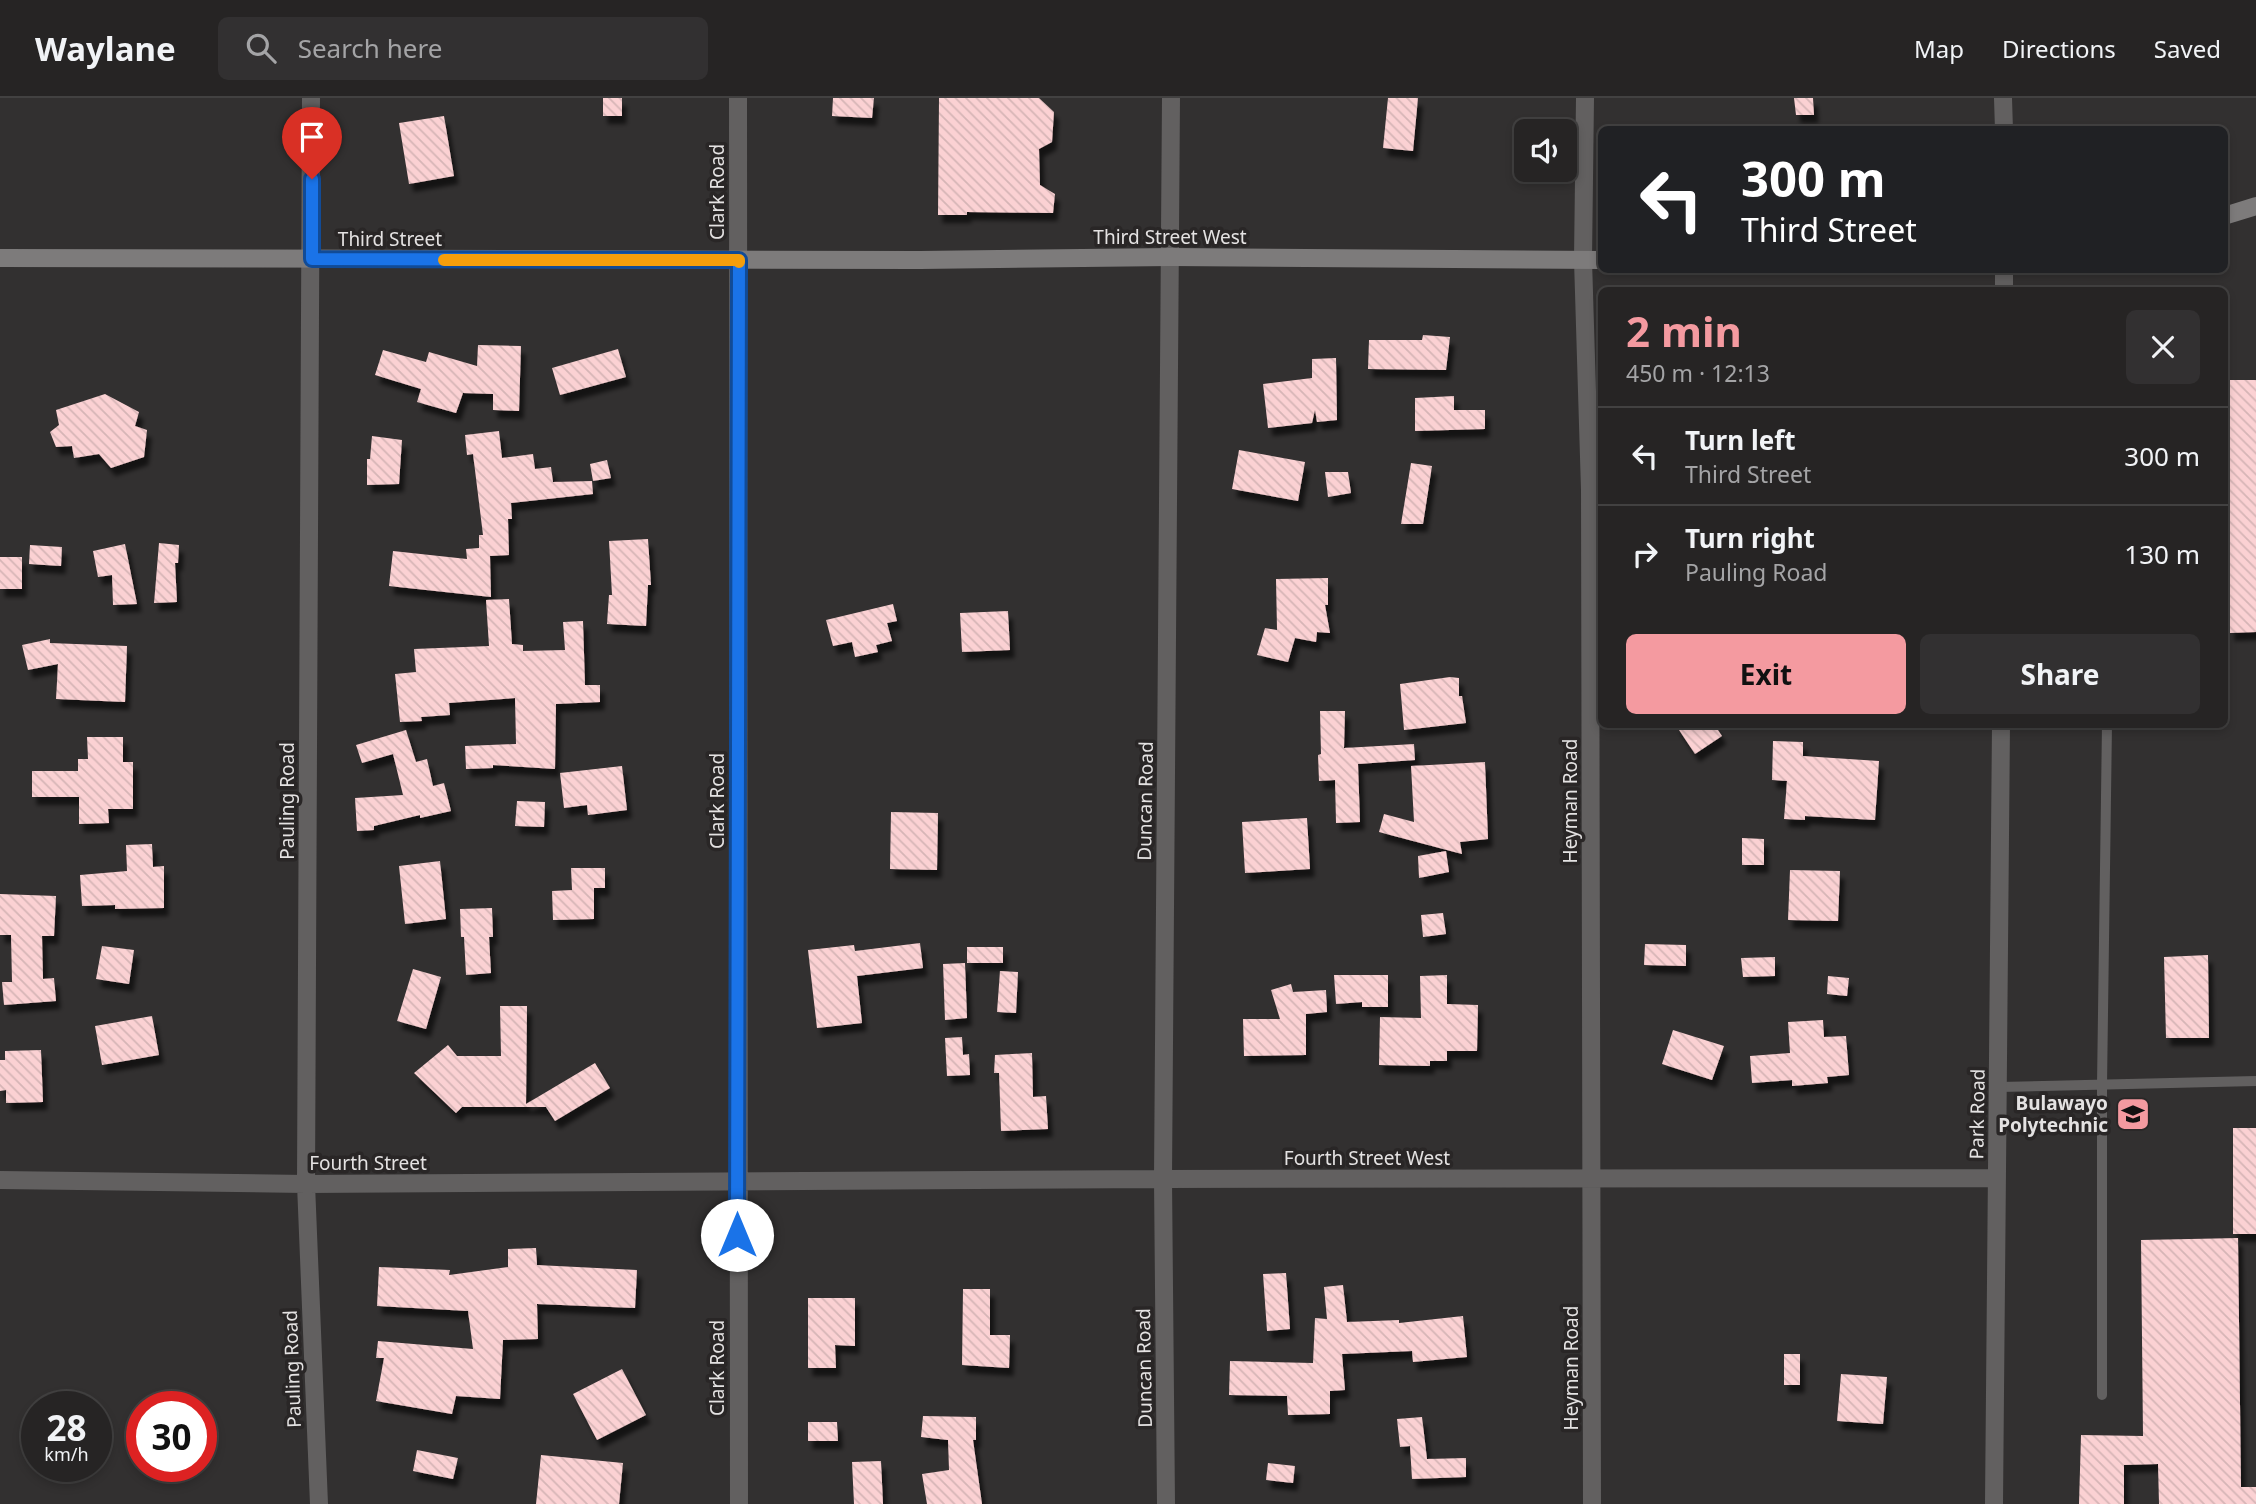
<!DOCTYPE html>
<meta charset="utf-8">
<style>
:root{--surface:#262424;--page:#323031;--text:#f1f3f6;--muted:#a4a4a6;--line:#424141;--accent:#f49aa0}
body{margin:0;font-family:"Noto Sans",sans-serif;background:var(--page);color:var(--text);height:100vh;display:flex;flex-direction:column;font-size:26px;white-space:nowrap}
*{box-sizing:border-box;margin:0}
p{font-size:23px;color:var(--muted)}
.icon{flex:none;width:38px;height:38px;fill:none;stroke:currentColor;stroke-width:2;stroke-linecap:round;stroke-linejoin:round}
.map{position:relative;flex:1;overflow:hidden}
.drawer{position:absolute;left:1598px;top:189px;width:630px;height:441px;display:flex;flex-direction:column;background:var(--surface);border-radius:10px;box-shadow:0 4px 10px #0003,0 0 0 2px var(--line)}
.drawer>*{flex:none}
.hud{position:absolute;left:1598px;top:28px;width:630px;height:147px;border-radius:10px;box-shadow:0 4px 10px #0003,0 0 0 2px var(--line);background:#202124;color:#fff;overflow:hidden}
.tools{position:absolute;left:1514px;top:21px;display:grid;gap:14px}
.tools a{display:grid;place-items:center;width:63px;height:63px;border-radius:10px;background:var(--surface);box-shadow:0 4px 10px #0003,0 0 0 2px var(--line);font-size:35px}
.speed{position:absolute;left:21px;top:1293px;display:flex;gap:14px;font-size:35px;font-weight:700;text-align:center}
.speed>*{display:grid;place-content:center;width:91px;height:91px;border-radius:50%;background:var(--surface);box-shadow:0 4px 10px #0003,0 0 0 2px var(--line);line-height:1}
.speed small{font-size:18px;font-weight:400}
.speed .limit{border:10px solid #d22;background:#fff;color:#111}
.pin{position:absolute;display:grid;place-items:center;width:60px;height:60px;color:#fff;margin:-72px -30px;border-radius:50% 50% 50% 0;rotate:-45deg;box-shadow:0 0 7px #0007}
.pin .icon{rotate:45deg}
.me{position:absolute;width:77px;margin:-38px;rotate:0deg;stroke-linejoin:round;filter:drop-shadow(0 0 5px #0008)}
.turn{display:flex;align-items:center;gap:24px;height:147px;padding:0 28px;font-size:32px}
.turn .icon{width:91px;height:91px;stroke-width:2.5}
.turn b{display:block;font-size:49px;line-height:60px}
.round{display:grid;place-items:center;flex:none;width:74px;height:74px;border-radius:10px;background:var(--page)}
.headline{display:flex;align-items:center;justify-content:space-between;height:119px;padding:0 28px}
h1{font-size:42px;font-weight:700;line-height:52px;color:var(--accent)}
.cta{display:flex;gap:14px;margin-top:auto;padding:14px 28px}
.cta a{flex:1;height:80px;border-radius:10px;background:var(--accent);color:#111;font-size:28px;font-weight:700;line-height:80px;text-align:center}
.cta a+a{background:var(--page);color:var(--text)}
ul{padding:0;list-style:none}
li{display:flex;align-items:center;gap:21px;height:98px;padding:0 28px;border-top:2px solid var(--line)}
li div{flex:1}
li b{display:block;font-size:26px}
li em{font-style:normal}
header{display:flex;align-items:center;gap:42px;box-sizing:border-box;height:98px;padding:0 35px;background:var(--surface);border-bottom:2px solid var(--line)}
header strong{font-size:33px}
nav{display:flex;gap:38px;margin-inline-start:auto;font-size:24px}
.search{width:490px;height:63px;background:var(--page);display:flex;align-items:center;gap:18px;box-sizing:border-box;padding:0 24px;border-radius:10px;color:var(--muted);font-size:26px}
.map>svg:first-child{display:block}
</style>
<header>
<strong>Waylane</strong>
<div class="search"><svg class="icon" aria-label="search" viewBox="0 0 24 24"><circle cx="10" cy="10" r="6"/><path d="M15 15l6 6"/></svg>Search here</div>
<nav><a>Map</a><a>Directions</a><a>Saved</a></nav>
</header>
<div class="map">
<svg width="2256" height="1406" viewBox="0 0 2256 1406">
<defs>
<pattern id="building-back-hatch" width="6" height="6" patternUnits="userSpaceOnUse" patternTransform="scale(1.75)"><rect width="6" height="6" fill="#fbd1d3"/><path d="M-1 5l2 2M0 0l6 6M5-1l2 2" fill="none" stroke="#d6b5b6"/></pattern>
<filter id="shadow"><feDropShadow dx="4.5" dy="8" stdDeviation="2" flood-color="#0009"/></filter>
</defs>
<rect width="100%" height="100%" fill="#323030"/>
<path fill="url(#building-back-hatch)" filter="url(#shadow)" d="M 603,0 L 622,0 L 622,18 L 603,18 Z
M 833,0 L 874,0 L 872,20 L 832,18 Z
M 939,0 L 1039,0 L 1054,14 L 1052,44 L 1039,51 L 1040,87 L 1055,96 L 1053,115 L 967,114 L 967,117 L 938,117 Z
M 1388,0 L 1418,0 L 1413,53 L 1383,50 Z
M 1794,0 L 1813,0 L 1814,17 L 1796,17 Z
M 444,18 L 454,78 L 409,86 L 399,25 Z
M 1423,237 L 1450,239 L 1446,272 L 1368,271 L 1369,242 L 1422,242 Z
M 478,247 L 521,248 L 519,313 L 493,312 L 493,296 L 463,295 L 456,315 L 417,304 L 421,291 L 375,277 L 383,252 L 426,264 L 429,254 L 477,268 Z
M 618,251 L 626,279 L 560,297 L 552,270 Z
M 1336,260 L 1337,322 L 1317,324 L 1315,312 L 1312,325 L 1268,330 L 1263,286 L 1312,280 L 1312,261 Z
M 2228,282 L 2256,282 L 2256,534 L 2230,535 L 2229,356 L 2224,356 L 2224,309 L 2228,309 Z
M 105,296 L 139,314 L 135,328 L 147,332 L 144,359 L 111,370 L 99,356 L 74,360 L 72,348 L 56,349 L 50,334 L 59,327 L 56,312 Z
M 1454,298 L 1454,312 L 1485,312 L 1485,331 L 1415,333 L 1415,300 Z
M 499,333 L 502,360 L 533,356 L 535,371 L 551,369 L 553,384 L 592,383 L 593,396 L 511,405 L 512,421 L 508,421 L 509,457 L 490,458 L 491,499 L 389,488 L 393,453 L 467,461 L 466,451 L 479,450 L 479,437 L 483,437 L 473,356 L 467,357 L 465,337 Z
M 372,338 L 402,342 L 399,386 L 367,387 L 367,361 L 370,361 Z
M 1239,352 L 1305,364 L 1298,403 L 1232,391 Z
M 607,362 L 611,380 L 593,383 L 590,366 Z
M 1411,365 L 1432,368 L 1423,426 L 1401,426 Z
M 1325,374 L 1348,374 L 1351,395 L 1328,399 Z
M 648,441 L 651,487 L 648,487 L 646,528 L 607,526 L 609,497 L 612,497 L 609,443 Z
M 159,445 L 179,447 L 178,465 L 175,465 L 177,504 L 154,505 Z
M 125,446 L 137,506 L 113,507 L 112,477 L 98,479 L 93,453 Z
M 30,447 L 62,449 L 61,468 L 29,466 Z
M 0,459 L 22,459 L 22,491 L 0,491 Z
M 1328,480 L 1328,507 L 1325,507 L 1330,535 L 1317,534 L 1316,544 L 1295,540 L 1288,564 L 1257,557 L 1265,530 L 1277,532 L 1276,481 Z
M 509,501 L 512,546 L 523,547 L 523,553 L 565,552 L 563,524 L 583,523 L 585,587 L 600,587 L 600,604 L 556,606 L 555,671 L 493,667 L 493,670 L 466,671 L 465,648 L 516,646 L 515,600 L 449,605 L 450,617 L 421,619 L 422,623 L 400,624 L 395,576 L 416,574 L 414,551 L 489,548 L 486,502 Z
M 893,506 L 897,523 L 887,525 L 892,543 L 876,547 L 878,554 L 855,559 L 852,544 L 833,548 L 826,522 Z
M 1008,513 L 1010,552 L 962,554 L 960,515 Z
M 50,541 L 50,545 L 127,548 L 125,604 L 56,601 L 58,566 L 28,572 L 22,547 Z
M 1450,579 L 1459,580 L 1459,598 L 1462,598 L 1466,625 L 1404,632 L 1400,586 Z
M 1320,613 L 1345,613 L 1344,650 L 1414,646 L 1415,662 L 1358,666 L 1360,724 L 1336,725 L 1335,682 L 1319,683 L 1318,657 L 1321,656 Z
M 1675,626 L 1714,626 L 1722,638 L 1695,656 Z
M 406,632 L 416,664 L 427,661 L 433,688 L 444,685 L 451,713 L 420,720 L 420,717 L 374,728 L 374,732 L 357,733 L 355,700 L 403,697 L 393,656 L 362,665 L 356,647 Z
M 87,639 L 123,639 L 123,664 L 133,664 L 133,711 L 108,711 L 109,725 L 79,726 L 79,699 L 32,699 L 32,673 L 78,673 L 78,661 L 88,661 Z
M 1773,643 L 1803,644 L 1803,658 L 1879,663 L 1875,722 L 1805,718 L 1805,722 L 1784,721 L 1787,683 L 1772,682 Z
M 1485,664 L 1488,741 L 1460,744 L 1462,756 L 1379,734 L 1384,716 L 1414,724 L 1411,668 Z
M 622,668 L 627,712 L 588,717 L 587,707 L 564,710 L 560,675 Z
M 517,703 L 545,704 L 544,729 L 515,728 Z
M 891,714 L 938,715 L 937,772 L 890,771 Z
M 1307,720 L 1310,771 L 1245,775 L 1242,724 Z
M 1742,740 L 1764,741 L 1764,767 L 1742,767 Z
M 152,746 L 153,769 L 164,768 L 164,810 L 115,811 L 115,807 L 82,808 L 80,777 L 127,773 L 126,747 Z
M 1446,753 L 1449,774 L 1419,780 L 1418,758 Z
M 440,763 L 446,821 L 405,826 L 399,768 Z
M 571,770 L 605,770 L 605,790 L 594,790 L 594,821 L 553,822 L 552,793 L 572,792 Z
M 1790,772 L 1840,773 L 1838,823 L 1788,822 Z
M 0,796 L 56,798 L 54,838 L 42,838 L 43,881 L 54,880 L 56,903 L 4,907 L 2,884 L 12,884 L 11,837 L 0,837 Z
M 492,810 L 493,839 L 489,839 L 491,875 L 466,877 L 464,839 L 461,839 L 460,811 Z
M 1443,815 L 1446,836 L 1423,839 L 1421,817 Z
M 920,845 L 923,870 L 857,878 L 862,925 L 817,930 L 808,852 L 854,847 L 855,853 Z
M 1645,846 L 1686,847 L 1686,868 L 1644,867 Z
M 102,848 L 134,852 L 129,886 L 96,881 Z
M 967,849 L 1003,849 L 1003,865 L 967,865 Z
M 2208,857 L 2209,940 L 2166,940 L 2164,859 Z
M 1775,859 L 1775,878 L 1743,879 L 1741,860 Z
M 965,865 L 967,920 L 945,922 L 943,866 Z
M 413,871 L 441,879 L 426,931 L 397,923 Z
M 1000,873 L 1018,874 L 1016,915 L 997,914 Z
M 1334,877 L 1388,877 L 1388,909 L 1362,909 L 1362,904 L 1336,906 Z
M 1447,877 L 1447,906 L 1478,907 L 1477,953 L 1447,953 L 1447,963 L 1430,963 L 1430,968 L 1379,967 L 1380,919 L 1421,920 L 1420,878 Z
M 1828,878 L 1849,880 L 1847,898 L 1827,896 Z
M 1291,886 L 1293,894 L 1326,892 L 1327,914 L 1306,916 L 1306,957 L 1244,958 L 1243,921 L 1280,921 L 1271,892 Z
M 500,908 L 527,908 L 526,1006 L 595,965 L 610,990 L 555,1023 L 546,1009 L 462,1009 L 456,1015 L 414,975 L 448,947 L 457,958 L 501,958 Z
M 152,918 L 159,957 L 102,967 L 95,928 Z
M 1823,922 L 1824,939 L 1846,938 L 1849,977 L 1827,979 L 1828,985 L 1792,988 L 1792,982 L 1752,985 L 1750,958 L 1790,955 L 1788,924 Z
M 1673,932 L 1724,948 L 1712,982 L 1662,966 Z
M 962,939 L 963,957 L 969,956 L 970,977 L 947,978 L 945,940 Z
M 41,952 L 43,1004 L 6,1005 L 6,992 L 0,993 L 0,962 L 5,962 L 5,953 Z
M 1032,955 L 1033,999 L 1046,998 L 1048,1031 L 1001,1033 L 999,975 L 994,975 L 995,957 Z
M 2233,1030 L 2256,1030 L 2256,1136 L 2233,1136 Z
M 2238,1140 L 2241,1389 L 2256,1389 L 2256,1406 L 2159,1406 L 2158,1366 L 2124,1367 L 2124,1406 L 2079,1406 L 2081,1337 L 2143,1338 L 2141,1142 Z
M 536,1150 L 537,1167 L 637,1172 L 635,1210 L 537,1206 L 538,1241 L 503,1242 L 500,1301 L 456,1298 L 452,1316 L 376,1303 L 384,1260 L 376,1260 L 378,1243 L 473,1251 L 468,1213 L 377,1208 L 379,1169 L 450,1172 L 449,1177 L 508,1169 L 508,1151 Z
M 1286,1175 L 1290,1231 L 1267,1233 L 1263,1176 Z
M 1343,1187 L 1347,1224 L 1399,1222 L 1399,1225 L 1463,1218 L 1467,1259 L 1413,1264 L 1412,1253 L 1342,1256 L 1345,1292 L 1330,1293 L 1330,1316 L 1288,1317 L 1287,1298 L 1229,1297 L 1230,1263 L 1313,1265 L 1315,1220 L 1327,1221 L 1324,1189 Z
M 963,1191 L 990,1191 L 990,1237 L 1010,1237 L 1009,1270 L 962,1267 Z
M 808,1200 L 855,1200 L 855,1248 L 835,1247 L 836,1270 L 808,1270 Z
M 1784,1256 L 1800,1256 L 1800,1287 L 1784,1287 Z
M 622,1271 L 646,1317 L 597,1342 L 573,1296 Z
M 1841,1276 L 1887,1279 L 1883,1326 L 1837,1323 Z
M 923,1318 L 976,1319 L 976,1342 L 973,1342 L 982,1406 L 927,1406 L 922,1376 L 949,1372 L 948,1342 L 921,1339 Z
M 1422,1319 L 1427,1361 L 1466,1360 L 1466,1379 L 1412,1381 L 1410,1348 L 1400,1349 L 1397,1321 Z
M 808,1324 L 837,1324 L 838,1343 L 808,1343 Z
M 417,1352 L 458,1360 L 453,1381 L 413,1373 Z
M 541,1357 L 623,1365 L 619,1406 L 536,1406 Z
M 881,1363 L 883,1406 L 854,1406 L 852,1364 Z
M 1268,1365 L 1295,1368 L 1293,1385 L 1266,1382 Z"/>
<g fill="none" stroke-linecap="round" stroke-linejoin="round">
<path stroke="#626060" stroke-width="10" d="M 1999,989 L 2256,983
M 2102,1297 L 2102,987 L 2107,626"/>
<path stroke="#626060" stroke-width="18" d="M 311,0 L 306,1086 L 319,1406
M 738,0 L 739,1406
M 1585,0 L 1583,162 L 1590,392 L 1592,1406
M 2003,0 L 2004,32
M 2004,192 L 2004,172
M 0,1082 L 306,1086 L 1163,1081 L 1997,1080
M 1166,1406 L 1163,1081 L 1171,0
M 1994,1406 L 2001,626"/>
<path stroke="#7d7b7b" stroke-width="18" d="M 2224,118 L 2256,108
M 0,160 L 920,162 L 1171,159 L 1601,162"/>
</g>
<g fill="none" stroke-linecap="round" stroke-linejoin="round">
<g stroke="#114b97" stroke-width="18">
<path id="route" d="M 312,81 L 312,161 L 739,162 L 737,1137"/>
</g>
<use href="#route" stroke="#1a73e8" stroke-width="12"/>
<path stroke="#f59e0b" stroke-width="12" d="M 444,162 L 739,162 L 739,164"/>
</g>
<defs>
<g id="university-square" transform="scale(1.75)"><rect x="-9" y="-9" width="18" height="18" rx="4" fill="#f49aa0" stroke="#292626"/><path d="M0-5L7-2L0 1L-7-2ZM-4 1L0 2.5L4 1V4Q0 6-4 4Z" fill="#111"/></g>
</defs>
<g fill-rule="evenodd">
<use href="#university-square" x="2133" y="1016"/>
</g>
<g text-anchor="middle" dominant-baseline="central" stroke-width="7" stroke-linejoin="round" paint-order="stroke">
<g font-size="19" fill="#e4e2e2" stroke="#292626">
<text transform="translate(717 94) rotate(-90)">Clark Road</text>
<text x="1170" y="139">Third Street West</text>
<text x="390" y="141">Third Street</text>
<text transform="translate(287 703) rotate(-90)">Pauling Road</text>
<text transform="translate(717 703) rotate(-90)">Clark Road</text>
<text transform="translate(1145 703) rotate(-89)">Duncan Road</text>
<text transform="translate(1570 703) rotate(-90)">Heyman Road</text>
<text transform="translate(1977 1016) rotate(-89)">Park Road</text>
<text x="1367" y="1060">Fourth Street West</text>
<text x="368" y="1065">Fourth Street</text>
<text transform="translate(717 1270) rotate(-90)">Clark Road</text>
<text transform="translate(1144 1270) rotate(-91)">Duncan Road</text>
<text transform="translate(1571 1270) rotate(-90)">Heyman Road</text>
<text transform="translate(292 1271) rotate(-92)">Pauling Road</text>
</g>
<g font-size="19" font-weight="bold" fill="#e4e2e2" stroke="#292626" text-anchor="end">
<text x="2108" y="1005">Bulawayo<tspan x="2108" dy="22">Polytechnic</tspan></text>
</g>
</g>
</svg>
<div class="tools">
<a><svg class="icon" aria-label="sound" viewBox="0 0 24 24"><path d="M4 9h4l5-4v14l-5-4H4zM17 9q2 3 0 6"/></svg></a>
</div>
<div class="speed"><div>28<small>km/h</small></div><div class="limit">30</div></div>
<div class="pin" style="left:312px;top:81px;background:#d93025"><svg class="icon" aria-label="arrive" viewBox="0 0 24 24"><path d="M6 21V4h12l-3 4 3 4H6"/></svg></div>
<svg class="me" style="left:737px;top:1137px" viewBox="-20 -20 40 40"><circle r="19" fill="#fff"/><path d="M0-13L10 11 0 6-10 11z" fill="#1a73e8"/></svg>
<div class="hud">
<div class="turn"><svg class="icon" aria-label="left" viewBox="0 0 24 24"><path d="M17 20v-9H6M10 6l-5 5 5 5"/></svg><div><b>300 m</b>Third Street</div></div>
</div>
<section class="drawer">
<div class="headline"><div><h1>2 min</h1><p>450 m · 12:13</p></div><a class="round"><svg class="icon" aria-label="close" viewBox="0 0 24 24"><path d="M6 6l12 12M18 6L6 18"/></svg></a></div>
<ul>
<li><svg class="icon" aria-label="left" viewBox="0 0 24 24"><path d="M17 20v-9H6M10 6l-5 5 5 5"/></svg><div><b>Turn left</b><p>Third Street</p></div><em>300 m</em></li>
<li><svg class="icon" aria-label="right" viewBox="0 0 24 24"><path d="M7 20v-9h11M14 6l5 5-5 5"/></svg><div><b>Turn right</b><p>Pauling Road</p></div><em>130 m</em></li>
</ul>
<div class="cta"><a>Exit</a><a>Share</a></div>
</section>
</div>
